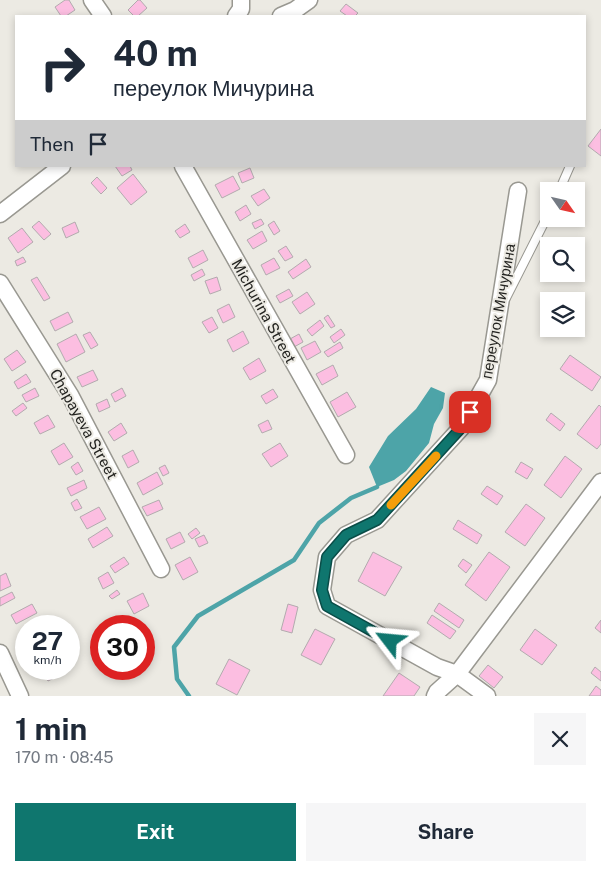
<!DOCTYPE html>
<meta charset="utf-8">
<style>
:root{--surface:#fff;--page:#f6f6f7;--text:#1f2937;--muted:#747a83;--accent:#0f766e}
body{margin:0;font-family:"Public Sans",sans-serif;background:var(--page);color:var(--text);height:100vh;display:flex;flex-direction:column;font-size:19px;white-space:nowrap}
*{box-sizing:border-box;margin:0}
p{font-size:16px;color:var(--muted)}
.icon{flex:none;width:28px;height:28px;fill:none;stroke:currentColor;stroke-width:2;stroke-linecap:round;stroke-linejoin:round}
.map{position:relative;height:696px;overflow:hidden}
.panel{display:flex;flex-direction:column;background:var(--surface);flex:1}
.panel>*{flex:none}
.banner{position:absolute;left:15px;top:15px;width:571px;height:152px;border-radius:0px;box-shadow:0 2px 8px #0003;background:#fff;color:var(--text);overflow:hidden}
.needle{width:32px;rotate:124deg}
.buttons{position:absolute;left:540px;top:182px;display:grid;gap:10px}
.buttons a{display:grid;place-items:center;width:45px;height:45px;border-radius:0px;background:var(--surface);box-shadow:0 2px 8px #0003;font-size:25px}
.speed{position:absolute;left:15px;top:615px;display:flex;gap:10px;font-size:25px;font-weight:700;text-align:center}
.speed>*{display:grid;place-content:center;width:65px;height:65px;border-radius:50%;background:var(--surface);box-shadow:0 2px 8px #0003;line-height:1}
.speed small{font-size:12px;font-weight:400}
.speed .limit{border:8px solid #d22;background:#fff;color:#111}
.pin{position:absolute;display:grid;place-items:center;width:42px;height:42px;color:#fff;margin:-21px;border-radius:10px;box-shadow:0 2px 8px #0006}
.me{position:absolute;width:55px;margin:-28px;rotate:299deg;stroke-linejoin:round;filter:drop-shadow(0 0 4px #0008)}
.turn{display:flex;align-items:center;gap:18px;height:105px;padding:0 15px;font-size:22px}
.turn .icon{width:65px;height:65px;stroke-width:2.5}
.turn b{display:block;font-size:35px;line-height:42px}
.then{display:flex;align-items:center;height:48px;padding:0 15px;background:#0003;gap:10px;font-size:19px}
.round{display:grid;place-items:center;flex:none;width:52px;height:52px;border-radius:0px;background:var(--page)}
.summary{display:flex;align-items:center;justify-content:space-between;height:85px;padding:0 15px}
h1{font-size:30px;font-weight:700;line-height:38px}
.cta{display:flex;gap:10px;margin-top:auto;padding:10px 15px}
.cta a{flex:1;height:58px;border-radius:0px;background:var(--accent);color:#fff;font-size:20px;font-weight:700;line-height:58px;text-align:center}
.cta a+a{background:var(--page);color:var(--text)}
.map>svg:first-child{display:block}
</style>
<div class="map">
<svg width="601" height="696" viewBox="0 0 601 696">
<rect width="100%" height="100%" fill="#eceae3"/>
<path fill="#4da4a8" d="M 431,387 L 445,393 L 443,408 L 434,424 L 429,443 L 406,471 L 394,480 L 377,487 L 369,467 L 388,436 L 416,409 Z"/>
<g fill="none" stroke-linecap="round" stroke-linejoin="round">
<path stroke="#4da4a8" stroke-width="4.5" d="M 189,696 L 177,679 L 174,647 L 198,616 L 294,560 L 319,523 L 351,498 L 377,487"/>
</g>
<path fill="#fcbee1" stroke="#b2abae" d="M 65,0 L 69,0 L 75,10 L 66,16 L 61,16 L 55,7 Z
M 138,0 L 140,0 L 147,8 L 138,16 L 134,16 L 128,10 Z
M 346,4 L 358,13 L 355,16 L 347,16 L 340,11 Z
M 601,129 L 601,156 L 588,146 Z
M 115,166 L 130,166 L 132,170 L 122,176 Z
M 250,168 L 254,178 L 242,183 L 238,173 Z
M 133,174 L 147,192 L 131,205 L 117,188 Z
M 233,176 L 240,189 L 222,198 L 215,185 Z
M 97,177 L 107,188 L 101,194 L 91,183 Z
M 264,189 L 270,198 L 258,206 L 251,196 Z
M 246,205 L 251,214 L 240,221 L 235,212 Z
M 261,219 L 264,224 L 255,229 L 252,223 Z
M 39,221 L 51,234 L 44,240 L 32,227 Z
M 274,221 L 280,231 L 274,235 L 268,225 Z
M 75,222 L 79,232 L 66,238 L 62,228 Z
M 185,224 L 190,232 L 180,238 L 175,231 Z
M 22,228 L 33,242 L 18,253 L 8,238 Z
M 262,231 L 267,241 L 253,249 L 247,240 Z
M 286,246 L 293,257 L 285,261 L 278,251 Z
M 203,250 L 208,260 L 193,268 L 188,258 Z
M 23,257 L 26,262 L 17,266 L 15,261 Z
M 274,258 L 280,268 L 266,275 L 261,265 Z
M 306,259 L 311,267 L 293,279 L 288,272 Z
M 202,269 L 205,275 L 194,281 L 191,275 Z
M 37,277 L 50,298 L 44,301 L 31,280 Z
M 217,277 L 221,290 L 210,294 L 205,281 Z
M 289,289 L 293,296 L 280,303 L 276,296 Z
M 307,292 L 315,304 L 300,314 L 292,302 Z
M 229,304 L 235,317 L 223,323 L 217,310 Z
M 68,312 L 73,322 L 55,331 L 50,321 Z
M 328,315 L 335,326 L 331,328 L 324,318 Z
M 212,317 L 218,328 L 209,333 L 202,322 Z
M 320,320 L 324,326 L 312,336 L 307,330 Z
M 341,329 L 345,335 L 334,343 L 330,337 Z
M 243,331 L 249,343 L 233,352 L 227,340 Z
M 90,332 L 98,345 L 91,349 L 83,335 Z
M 76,334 L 85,352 L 66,362 L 57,344 Z
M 299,334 L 303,342 L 294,347 L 290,339 Z
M 315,341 L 321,352 L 307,360 L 301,348 Z
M 340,342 L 343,348 L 328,357 L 324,352 Z
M 17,350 L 26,362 L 12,371 L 4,359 Z
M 570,355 L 601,377 L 592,391 L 560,369 Z
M 259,358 L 266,371 L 250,380 L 243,368 Z
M 333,365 L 338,376 L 322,385 L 316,374 Z
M 93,370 L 98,380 L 82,387 L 77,377 Z
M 26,374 L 31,382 L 18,389 L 14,382 Z
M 35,388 L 39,396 L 26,402 L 22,395 Z
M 122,388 L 126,396 L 115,402 L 111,394 Z
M 273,389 L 278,397 L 266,404 L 261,396 Z
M 347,392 L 356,407 L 338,417 L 330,402 Z
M 107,399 L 110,407 L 99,412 L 96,404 Z
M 23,403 L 27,408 L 16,416 L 12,411 Z
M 599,405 L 601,407 L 601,444 L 597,449 L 577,434 Z
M 551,413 L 565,424 L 560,431 L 546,420 Z
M 48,415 L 55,427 L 40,434 L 34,423 Z
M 268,420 L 272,429 L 262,433 L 258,425 Z
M 121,423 L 127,433 L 114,441 L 108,432 Z
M 64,443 L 73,457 L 59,465 L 51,451 Z
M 280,443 L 288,456 L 271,467 L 262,454 Z
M 133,450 L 139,462 L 128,468 L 122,456 Z
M 565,456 L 582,469 L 561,498 L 544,485 Z
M 78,462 L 83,471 L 76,475 L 71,467 Z
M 521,462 L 533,469 L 527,479 L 515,472 Z
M 165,465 L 169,473 L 163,476 L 159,468 Z
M 157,472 L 163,484 L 143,495 L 137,483 Z
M 84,480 L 87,488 L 71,496 L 67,488 Z
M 487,486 L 503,496 L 497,505 L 481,494 Z
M 77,499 L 82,508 L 75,511 L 71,503 Z
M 159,500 L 163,509 L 147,516 L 142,507 Z
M 526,504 L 545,518 L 525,546 L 505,532 Z
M 99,507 L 106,519 L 87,529 L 80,517 Z
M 458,520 L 482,535 L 477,544 L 453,529 Z
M 107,527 L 113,536 L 93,548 L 88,539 Z
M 196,528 L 200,533 L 192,539 L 188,534 Z
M 180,532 L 185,542 L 171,549 L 166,539 Z
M 204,535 L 208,543 L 199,547 L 195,539 Z
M 373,552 L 402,567 L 385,596 L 358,581 Z
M 489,552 L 510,567 L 486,601 L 465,585 Z
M 124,557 L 129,564 L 115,573 L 110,566 Z
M 190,557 L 198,572 L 183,580 L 175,565 Z
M 463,559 L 472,565 L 466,573 L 458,566 Z
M 108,572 L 114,583 L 103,589 L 98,578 Z
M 6,573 L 11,586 L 0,591 L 0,576 Z
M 117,590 L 120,594 L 112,599 L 109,596 Z
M 12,592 L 15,598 L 0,606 L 0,598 Z
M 143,593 L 149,606 L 134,614 L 127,601 Z
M 439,603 L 464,620 L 459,628 L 434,611 Z
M 32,604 L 37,613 L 16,624 L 11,615 Z
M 288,604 L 298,607 L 292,633 L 281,630 Z
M 432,615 L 456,631 L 450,639 L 427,623 Z
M 601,620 L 601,633 L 595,628 Z
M 315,629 L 335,639 L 321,665 L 301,655 Z
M 535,629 L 557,645 L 542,665 L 520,650 Z
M 26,639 L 26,655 L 19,643 Z
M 229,659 L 250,670 L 237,695 L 216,684 Z
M 488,665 L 503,677 L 494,688 L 479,676 Z
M 595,667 L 601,672 L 601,681 L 591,673 Z
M 46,669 L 49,669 L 54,678 L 48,681 L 42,671 Z
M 399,673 L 420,687 L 414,696 L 383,696 Z
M 596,686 L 601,690 L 601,696 L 589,696 Z"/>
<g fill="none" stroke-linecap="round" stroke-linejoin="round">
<g stroke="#999891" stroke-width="10">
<path id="lane" d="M 559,191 L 570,166
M 506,298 L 549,213"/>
</g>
<g stroke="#999891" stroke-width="19">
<path id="street" d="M 92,0 L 103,16
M 236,16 L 241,9 L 241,0
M 281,16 L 295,10 L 309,0
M 183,166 L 346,455
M 0,214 L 62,166
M 0,283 L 70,395 L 161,569
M 0,653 L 20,696
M 435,696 L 437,692 L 457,674 L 601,482
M 487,696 L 457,674 L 437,667 L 327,606 L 322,590 L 327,557 L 346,535 L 377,520 L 461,428 L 488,380 L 518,191"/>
</g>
<use href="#lane" stroke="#fff" stroke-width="8"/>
<use href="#street" stroke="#fff" stroke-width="16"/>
</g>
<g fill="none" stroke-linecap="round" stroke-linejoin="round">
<g stroke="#0a4d48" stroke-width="12">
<path id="route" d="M 390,641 L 327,606 L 322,590 L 327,557 L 346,535 L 377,520 L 461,428 L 470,412"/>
</g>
<use href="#route" stroke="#0f766e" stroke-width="9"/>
<path stroke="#f59e0b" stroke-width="9" d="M 391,505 L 436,456"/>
</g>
<g text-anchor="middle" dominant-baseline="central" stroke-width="4" stroke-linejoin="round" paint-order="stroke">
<g font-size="15" fill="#242421" stroke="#eceae3">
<text transform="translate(264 311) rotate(61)">Michurina Street</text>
<text transform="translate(498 311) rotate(-80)">переулок Мичурина</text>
<text transform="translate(84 424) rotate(61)">Chapayeva Street</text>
</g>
</g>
</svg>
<div class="buttons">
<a><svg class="needle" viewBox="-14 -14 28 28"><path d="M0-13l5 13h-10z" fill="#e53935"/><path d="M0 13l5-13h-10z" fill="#747a83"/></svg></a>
<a><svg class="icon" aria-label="search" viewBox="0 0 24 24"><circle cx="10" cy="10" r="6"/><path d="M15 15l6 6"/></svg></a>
<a><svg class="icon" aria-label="layers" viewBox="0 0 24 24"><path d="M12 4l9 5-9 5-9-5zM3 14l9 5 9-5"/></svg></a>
</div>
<div class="speed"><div>27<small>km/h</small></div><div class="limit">30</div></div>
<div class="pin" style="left:470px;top:412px;background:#d93025"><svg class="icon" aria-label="arrive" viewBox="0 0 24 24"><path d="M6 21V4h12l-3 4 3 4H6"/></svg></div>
<svg class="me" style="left:390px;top:641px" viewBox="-20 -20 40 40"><path d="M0-17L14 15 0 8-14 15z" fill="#0f766e" stroke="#fff" stroke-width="4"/></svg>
<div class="banner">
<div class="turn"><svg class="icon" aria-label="right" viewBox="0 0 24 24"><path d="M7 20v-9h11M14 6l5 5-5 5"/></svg><div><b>40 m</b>переулок Мичурина</div></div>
<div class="then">Then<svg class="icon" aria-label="arrive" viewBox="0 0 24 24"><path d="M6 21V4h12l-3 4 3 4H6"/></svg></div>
</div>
</div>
<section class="panel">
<div class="summary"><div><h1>1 min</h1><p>170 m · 08:45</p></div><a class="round"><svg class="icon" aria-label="close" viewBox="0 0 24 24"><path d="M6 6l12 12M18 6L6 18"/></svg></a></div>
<div class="cta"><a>Exit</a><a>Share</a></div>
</section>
